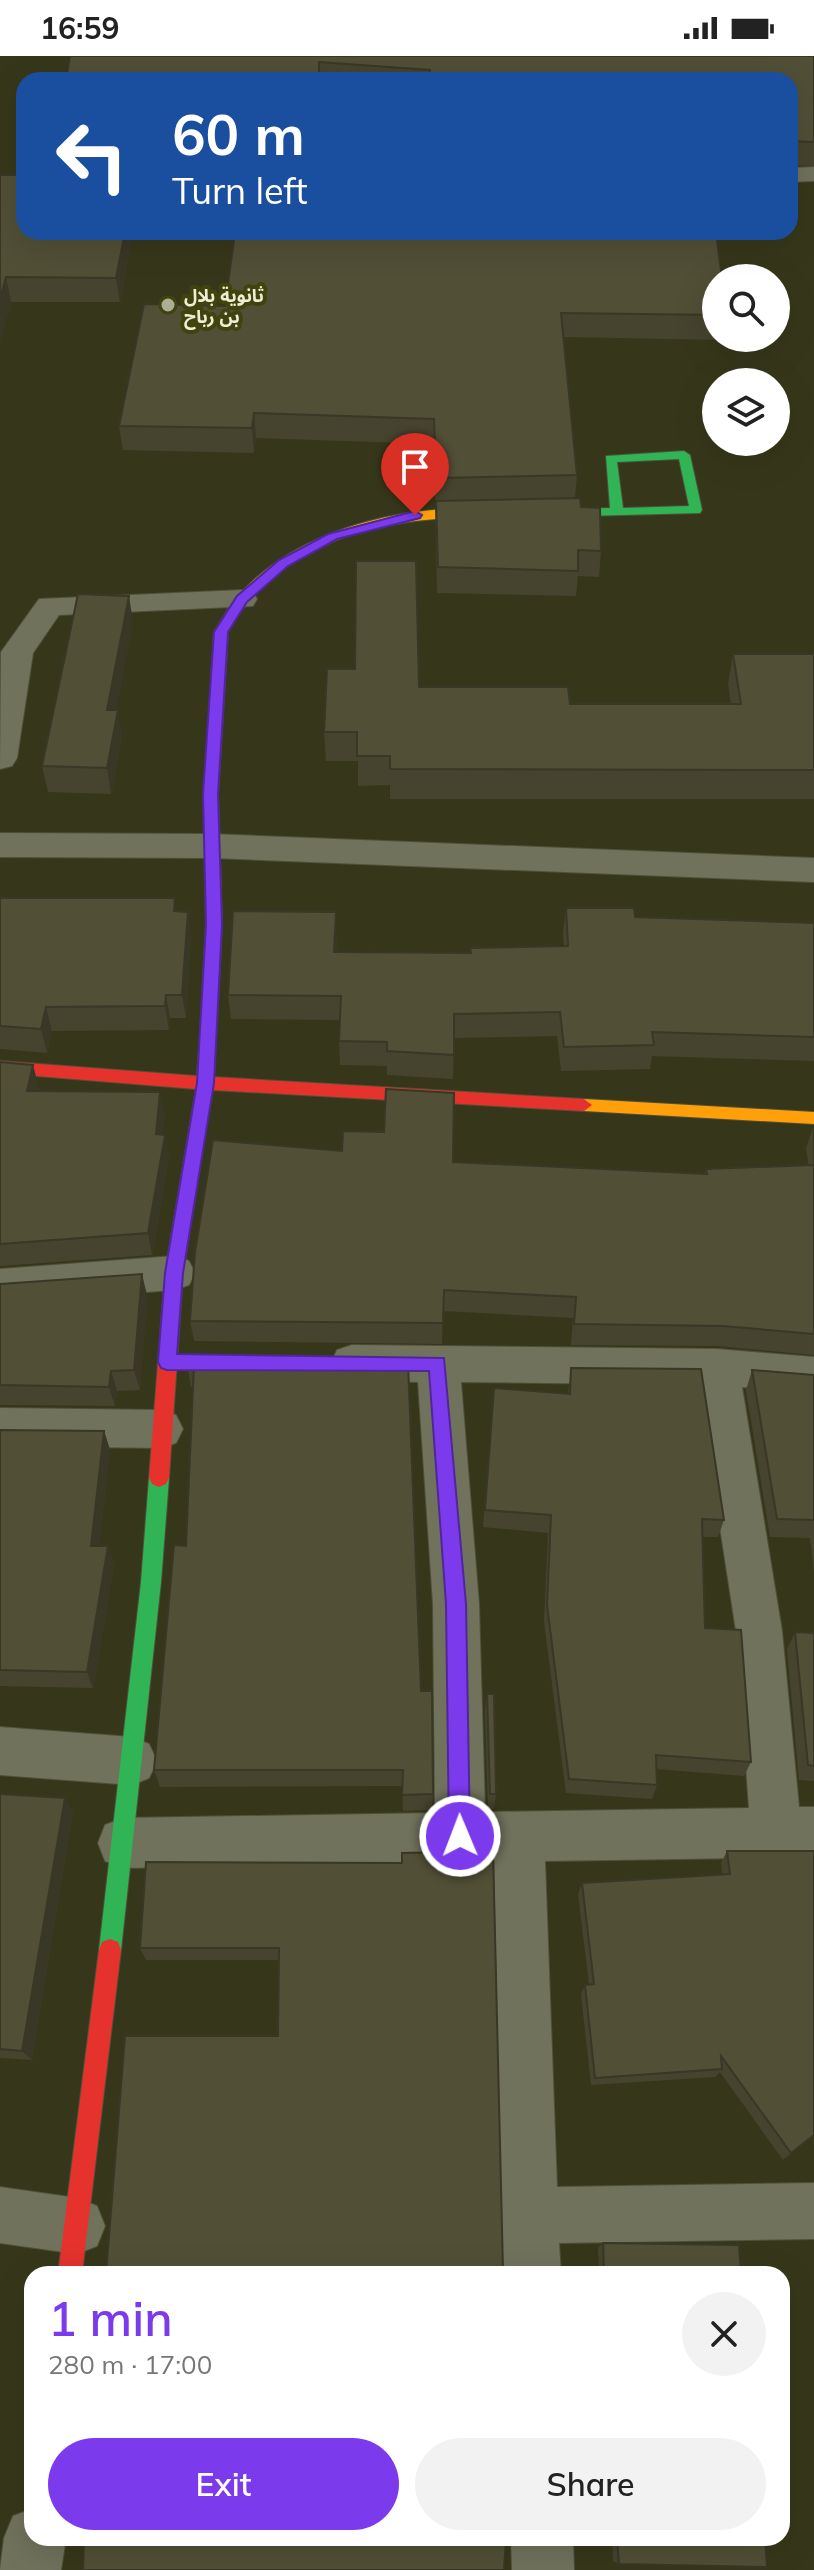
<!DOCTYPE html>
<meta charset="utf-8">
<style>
:root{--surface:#fff;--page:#f2f2f2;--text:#222;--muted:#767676;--accent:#7c3aed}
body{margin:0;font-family:Mulish,"Noto Sans Arabic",sans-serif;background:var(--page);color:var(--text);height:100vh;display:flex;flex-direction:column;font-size:30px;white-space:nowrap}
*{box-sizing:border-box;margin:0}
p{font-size:26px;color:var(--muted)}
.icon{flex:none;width:44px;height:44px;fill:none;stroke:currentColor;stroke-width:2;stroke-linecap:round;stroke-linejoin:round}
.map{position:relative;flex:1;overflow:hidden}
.sheet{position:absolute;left:24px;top:2210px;width:766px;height:280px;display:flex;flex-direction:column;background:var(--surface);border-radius:24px;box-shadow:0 8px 32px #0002}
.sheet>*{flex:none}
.banner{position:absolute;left:16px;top:16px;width:782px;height:168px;border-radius:24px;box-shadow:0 8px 32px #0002;background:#1a4fa0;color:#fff;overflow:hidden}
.fabs{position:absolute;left:702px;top:208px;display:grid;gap:16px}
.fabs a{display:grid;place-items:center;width:88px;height:88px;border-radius:50%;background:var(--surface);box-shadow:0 8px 32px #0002;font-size:40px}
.pin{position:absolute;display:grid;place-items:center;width:68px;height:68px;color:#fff;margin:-82px -34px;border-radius:50% 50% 50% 0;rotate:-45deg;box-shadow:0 0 8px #0007}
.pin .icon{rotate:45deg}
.me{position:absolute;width:88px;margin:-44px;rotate:359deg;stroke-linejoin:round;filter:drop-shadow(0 0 6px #0008)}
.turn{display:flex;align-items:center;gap:28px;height:168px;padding:0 24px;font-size:36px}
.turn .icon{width:104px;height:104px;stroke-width:2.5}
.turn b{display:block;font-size:56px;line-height:68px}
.round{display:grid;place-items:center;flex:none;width:84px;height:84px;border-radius:42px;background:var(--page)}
.head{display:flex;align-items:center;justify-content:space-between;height:136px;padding:0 24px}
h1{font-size:48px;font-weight:600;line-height:60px;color:var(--accent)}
.action{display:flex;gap:16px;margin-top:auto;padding:16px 24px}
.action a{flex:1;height:92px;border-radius:48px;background:var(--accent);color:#fff;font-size:32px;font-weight:600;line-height:92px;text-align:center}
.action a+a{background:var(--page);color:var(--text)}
.status{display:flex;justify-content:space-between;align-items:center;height:56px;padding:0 40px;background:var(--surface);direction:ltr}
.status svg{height:22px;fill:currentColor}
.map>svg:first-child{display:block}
</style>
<div class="status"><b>16:59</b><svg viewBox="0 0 49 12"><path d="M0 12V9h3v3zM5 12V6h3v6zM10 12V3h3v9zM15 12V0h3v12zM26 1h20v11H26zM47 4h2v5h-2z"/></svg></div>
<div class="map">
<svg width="814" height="2514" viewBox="0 0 814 2514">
<rect width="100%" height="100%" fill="#36371a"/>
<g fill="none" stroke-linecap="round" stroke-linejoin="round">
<g stroke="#4f503a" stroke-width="2">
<path id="street" d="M 814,111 L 814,125 L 790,126 L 790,112 Z
M 242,534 L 253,536 L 257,543 L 253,550 L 59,559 L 33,597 L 17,702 L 12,710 L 0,713 L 1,596 L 39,543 Z
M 0,777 L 212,778 L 814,802 L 814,826 L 212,802 L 0,801 Z
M 174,1200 L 189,1205 L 195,1217 L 189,1229 L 174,1234 L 0,1247 L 0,1213 Z
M 352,1289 L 717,1293 L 814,1301 L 814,1337 L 742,1331 L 782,1575 L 799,1751 L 814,1751 L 814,1801 L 545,1805 L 557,2131 L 814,2127 L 814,2183 L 559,2187 L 561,2218 L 503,2218 L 494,1806 L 123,1812 L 105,1805 L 98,1787 L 105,1769 L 123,1762 L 435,1757 L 433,1548 L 418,1326 L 352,1325 L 337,1320 L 331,1307 L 337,1294 ZM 461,1326 L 698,1329 L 736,1575 L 749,1752 L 485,1756 L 479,1548 Z
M 0,1352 L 161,1354 L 176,1359 L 183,1373 L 176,1387 L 161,1392 L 0,1390 Z
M 0,1671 L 132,1681 L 149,1688 L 157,1705 L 149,1722 L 132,1729 L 0,1719 Z
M 0,2131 L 77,2142 L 97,2150 L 105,2170 L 97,2190 L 77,2198 L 0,2187 Z
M 32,2453 L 32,2482 L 66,2482 L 61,2514 L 0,2514 L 4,2482 L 13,2460 Z
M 511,2482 L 573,2482 L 574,2514 L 512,2514 Z"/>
</g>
<g stroke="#4f503a" stroke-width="2">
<path id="fast" d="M 684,395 L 690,399 L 702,454 L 700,457 L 546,461 L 540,457 L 546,453 L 610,452 L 606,400 ZM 679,403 L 689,450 L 623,452 L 617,406 Z
M 237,546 L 244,550 L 228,576 L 218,738 L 222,868 L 217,964 L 209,970 L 201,964 L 206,868 L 204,738 L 214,576 L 232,547 Z
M 159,1413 L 166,1416 L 169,1422 L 161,1526 L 121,1894 L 118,1902 L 110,1905 L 102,1902 L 99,1894 L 141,1526 L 149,1422 L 152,1416 Z"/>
</g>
<g stroke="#4f503a" stroke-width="2">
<path id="slow" d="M 448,453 L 546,453 L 552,457 L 546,461 C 434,460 320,457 242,553 L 232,553 L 230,550 C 279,485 370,457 448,453 Z
M 584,1043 L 814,1056 L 814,1068 L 584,1055 L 576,1049 Z"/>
</g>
<g stroke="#4f503a" stroke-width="2">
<path id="jam" d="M 209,958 L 217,964 L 214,1021 L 584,1043 L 592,1049 L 584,1055 L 212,1034 L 183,1217 L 169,1422 L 166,1428 L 159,1431 L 152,1428 L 149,1422 L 165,1217 L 196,1033 L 0,1017 L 0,1005 L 197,1020 L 201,964 Z
M 110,1883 L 118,1886 L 121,1894 L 82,2218 L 58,2218 L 99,1894 L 102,1886 Z"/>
</g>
<use href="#street" fill="#71725c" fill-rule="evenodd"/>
<use href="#fast" fill="#30b455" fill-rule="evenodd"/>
<use href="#slow" fill="#ff9f0a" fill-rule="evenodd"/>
<use href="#jam" fill="#e5322d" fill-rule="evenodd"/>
</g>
<path fill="#46442e" d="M 70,0 L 814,0 L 814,110 L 790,109 L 790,24 L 66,24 Z
M 0,119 L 24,176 L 133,176 L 120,246 L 11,246 L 0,285 Z
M 716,222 L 716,282 L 725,282 L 724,284 L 563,281 L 577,419 L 575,442 L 581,451 L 601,495 L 599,521 L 578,520 L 576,540 L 437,537 L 434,388 L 256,382 L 254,397 L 123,394 L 119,370 L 225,250 Z
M 133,566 L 116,654 L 122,680 L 111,738 L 48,736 L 42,710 Z
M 733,598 L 814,598 L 814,743 L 390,743 L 390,729 L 358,730 L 358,705 L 326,705 L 324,676 L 419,631 L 570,648 L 731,648 L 728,628 Z
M 0,842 L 177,855 L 191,879 L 186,962 L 170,962 L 169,974 L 52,975 L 47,997 L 0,993 Z
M 566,852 L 635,861 L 814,867 L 814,1005 L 652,1000 L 650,1013 L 561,1015 L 557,980 L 454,982 L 453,1023 L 387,1019 L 387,1010 L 340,1009 L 339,985 L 340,964 L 231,963 L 228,939 L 337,881 L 336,896 L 470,897 L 564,890 L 563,877 Z
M 0,1006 L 39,1032 L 39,1035 L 165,1059 L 162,1079 L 169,1102 L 152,1199 L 0,1210 Z
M 813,1071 L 814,1299 L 717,1290 L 571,1289 L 573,1262 L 443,1255 L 442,1288 L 194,1285 L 190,1265 L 453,1106 L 705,1118 L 706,1113 L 809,1110 L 806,1093 Z
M 0,1228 L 147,1239 L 140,1334 L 117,1335 L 115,1350 L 0,1349 Z
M 408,1307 L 421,1635 L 433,1738 L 432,1754 L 403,1755 L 402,1730 L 160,1731 L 154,1714 L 186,1490 L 193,1331 L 191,1331 L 187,1308 Z
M 571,1312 L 724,1464 L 718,1481 L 702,1481 L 705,1572 L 751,1706 L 744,1720 L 656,1713 L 657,1729 L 652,1743 L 566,1737 L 544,1565 L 548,1477 L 483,1471 L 494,1332 L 568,1338 Z
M 752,1314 L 814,1319 L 814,1515 L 810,1482 L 770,1481 L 746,1334 Z
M 0,1374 L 104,1375 L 110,1394 L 99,1490 L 108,1490 L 114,1508 L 93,1632 L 0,1630 Z
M 795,1576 L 814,1577 L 814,1725 L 799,1724 L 787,1593 Z
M 487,1638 L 496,1738 L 494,1753 L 488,1753 L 485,1654 Z
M 0,1738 L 65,1742 L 73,1757 L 32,2004 L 0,2002 Z
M 493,1795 L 106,2218 L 278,1980 L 279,1904 L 146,1904 L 140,1892 L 402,1807 Z
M 727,1795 L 814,2079 L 783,2104 L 720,2016 L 715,2021 L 591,2029 L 581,1938 L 585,1929 L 589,1928 L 578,1838 L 582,1827 L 722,1819 L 721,1807 Z
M 603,2187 L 741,2218 L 599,2218 L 598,2192 Z
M 612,2482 L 765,2482 L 619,2508 L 613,2505 Z"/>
<path fill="#393726" d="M 125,176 L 133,176 L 120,246 L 116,222 Z
M 6,221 L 11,246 L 0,285 L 0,243 Z
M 254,357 L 256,382 L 254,397 L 252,372 Z
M 129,540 L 133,566 L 112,680 L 107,654 Z
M 118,654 L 122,680 L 111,738 L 107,712 Z
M 188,856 L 191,879 L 186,962 L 182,939 Z
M 336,856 L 337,881 L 335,920 L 334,896 Z
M 166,939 L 170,962 L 169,974 L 165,950 Z
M 46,951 L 52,975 L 47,997 L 41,973 Z
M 33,1009 L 39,1032 L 33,1058 L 27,1035 Z
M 160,1036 L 165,1059 L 160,1101 L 156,1078 Z
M 165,1079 L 169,1102 L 152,1199 L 148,1177 Z
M 142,1218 L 147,1239 L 140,1334 L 134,1314 Z
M 111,1315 L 117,1335 L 115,1350 L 109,1331 Z
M 104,1375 L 110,1394 L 97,1508 L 91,1490 Z
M 108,1490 L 114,1508 L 93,1632 L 87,1616 Z
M 65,1742 L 73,1757 L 32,2004 L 22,1995 Z"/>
<path fill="#514f36" stroke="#393726" stroke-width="2" d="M 70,0 L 814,0 L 814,86 L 790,85 L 790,24 L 430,24 L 430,14 L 319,6 L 319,24 L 66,24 Z
M 0,119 L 24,119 L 24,176 L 125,176 L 116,222 L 6,221 L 0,243 Z
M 235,176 L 716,176 L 722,222 L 716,222 L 716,259 L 561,257 L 577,419 L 436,422 L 434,363 L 254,357 L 252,372 L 119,370 L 144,248 L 225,250 Z
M 580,442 L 581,451 L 600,452 L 601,495 L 578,494 L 578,515 L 438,511 L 436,445 Z
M 356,505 L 416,505 L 419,631 L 568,631 L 570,648 L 741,648 L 733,598 L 814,598 L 814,714 L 390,713 L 390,700 L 357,700 L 357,676 L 324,676 L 327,613 L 355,613 Z
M 78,538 L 129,540 L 107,654 L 118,654 L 107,712 L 42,710 Z
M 0,842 L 175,842 L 174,855 L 188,856 L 182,939 L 166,939 L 165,950 L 46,951 L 41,973 L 0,970 Z
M 566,852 L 634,852 L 635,861 L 814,867 L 814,981 L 652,976 L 654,989 L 564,991 L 560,956 L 454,958 L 454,999 L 387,995 L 387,986 L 339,985 L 341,940 L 228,939 L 233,855 L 336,856 L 334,896 L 471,897 L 470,892 L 568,890 Z
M 0,1006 L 33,1009 L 27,1035 L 160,1036 L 156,1078 L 165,1079 L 148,1177 L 0,1188 Z
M 386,1033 L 454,1037 L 453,1106 L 707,1118 L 706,1113 L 814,1109 L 814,1278 L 723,1270 L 574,1268 L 576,1241 L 444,1234 L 443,1267 L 190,1265 L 195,1196 L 213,1084 L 342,1095 L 343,1075 L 384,1076 Z
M 142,1218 L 134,1314 L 111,1315 L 109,1331 L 0,1329 L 0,1228 Z
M 187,1304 L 408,1307 L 421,1635 L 432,1635 L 433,1738 L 402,1739 L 403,1714 L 154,1714 L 174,1489 L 186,1490 L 194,1308 L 187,1308 Z
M 571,1312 L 701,1313 L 724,1464 L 702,1463 L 705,1572 L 741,1574 L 751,1706 L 656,1699 L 657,1729 L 569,1723 L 547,1549 L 551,1459 L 485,1454 L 494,1332 L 570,1338 Z
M 752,1314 L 814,1319 L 814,1464 L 777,1463 Z
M 0,1374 L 104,1375 L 91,1490 L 108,1490 L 87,1616 L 0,1614 Z
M 795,1576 L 814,1577 L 814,1710 L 808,1709 Z
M 487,1638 L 494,1638 L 496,1738 L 490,1738 Z
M 0,1738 L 65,1742 L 22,1995 L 0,1993 Z
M 493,1795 L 503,2214 L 512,2217 L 512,2218 L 106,2218 L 125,1980 L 278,1980 L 279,1892 L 140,1892 L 146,1806 L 402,1807 L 402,1797 Z
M 727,1795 L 814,1795 L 814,2079 L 791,2097 L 721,2000 L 722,2013 L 595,2022 L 585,1929 L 594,1928 L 582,1827 L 730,1818 Z
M 603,2187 L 739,2189 L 741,2218 L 604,2218 Z
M 84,2482 L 506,2482 L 504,2514 L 83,2514 Z
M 617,2482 L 765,2482 L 767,2511 L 619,2508 Z"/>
<path fill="#7c3aed" stroke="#51269a" stroke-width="2" d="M 415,455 L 422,459 L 420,462 L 337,483 L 288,510 L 247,546 L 228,576 L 218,738 L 222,868 L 214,1027 L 183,1217 L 177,1298 L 444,1302 L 466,1548 L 470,1780 L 467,1788 L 460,1791 L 452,1788 L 449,1780 L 446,1548 L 429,1315 L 167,1314 L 161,1312 L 158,1306 L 165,1217 L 197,1027 L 206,868 L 203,738 L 214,576 L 237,540 L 279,504 L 328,478 Z"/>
<circle fill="#adaf93" stroke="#41430e" stroke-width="3" cx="168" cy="249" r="8"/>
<g text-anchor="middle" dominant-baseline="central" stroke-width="8" stroke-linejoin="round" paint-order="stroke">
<g font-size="18" font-weight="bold" fill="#edefd4" stroke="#41430e" text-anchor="start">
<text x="184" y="239">ثانوية بلال<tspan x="184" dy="21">بن رباح</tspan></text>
</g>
</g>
</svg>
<div class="fabs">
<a><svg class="icon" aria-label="search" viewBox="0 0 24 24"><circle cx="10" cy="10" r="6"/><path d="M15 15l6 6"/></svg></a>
<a><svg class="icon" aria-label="layers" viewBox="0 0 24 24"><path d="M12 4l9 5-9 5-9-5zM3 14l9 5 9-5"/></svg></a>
</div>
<div class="pin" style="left:415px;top:459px;background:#d93025"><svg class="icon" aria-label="arrive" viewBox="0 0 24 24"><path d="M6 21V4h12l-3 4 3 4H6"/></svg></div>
<svg class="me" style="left:460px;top:1780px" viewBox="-20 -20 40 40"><circle r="17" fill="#7c3aed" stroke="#fff" stroke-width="3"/><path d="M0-11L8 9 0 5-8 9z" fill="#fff"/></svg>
<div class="banner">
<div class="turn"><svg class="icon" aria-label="left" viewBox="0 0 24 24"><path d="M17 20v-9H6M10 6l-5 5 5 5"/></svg><div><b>60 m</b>Turn left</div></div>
</div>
<section class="sheet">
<div class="head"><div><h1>1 min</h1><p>280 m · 17:00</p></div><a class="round"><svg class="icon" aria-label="close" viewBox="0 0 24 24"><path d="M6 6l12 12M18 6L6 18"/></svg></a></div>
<div class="action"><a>Exit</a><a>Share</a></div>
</section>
</div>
